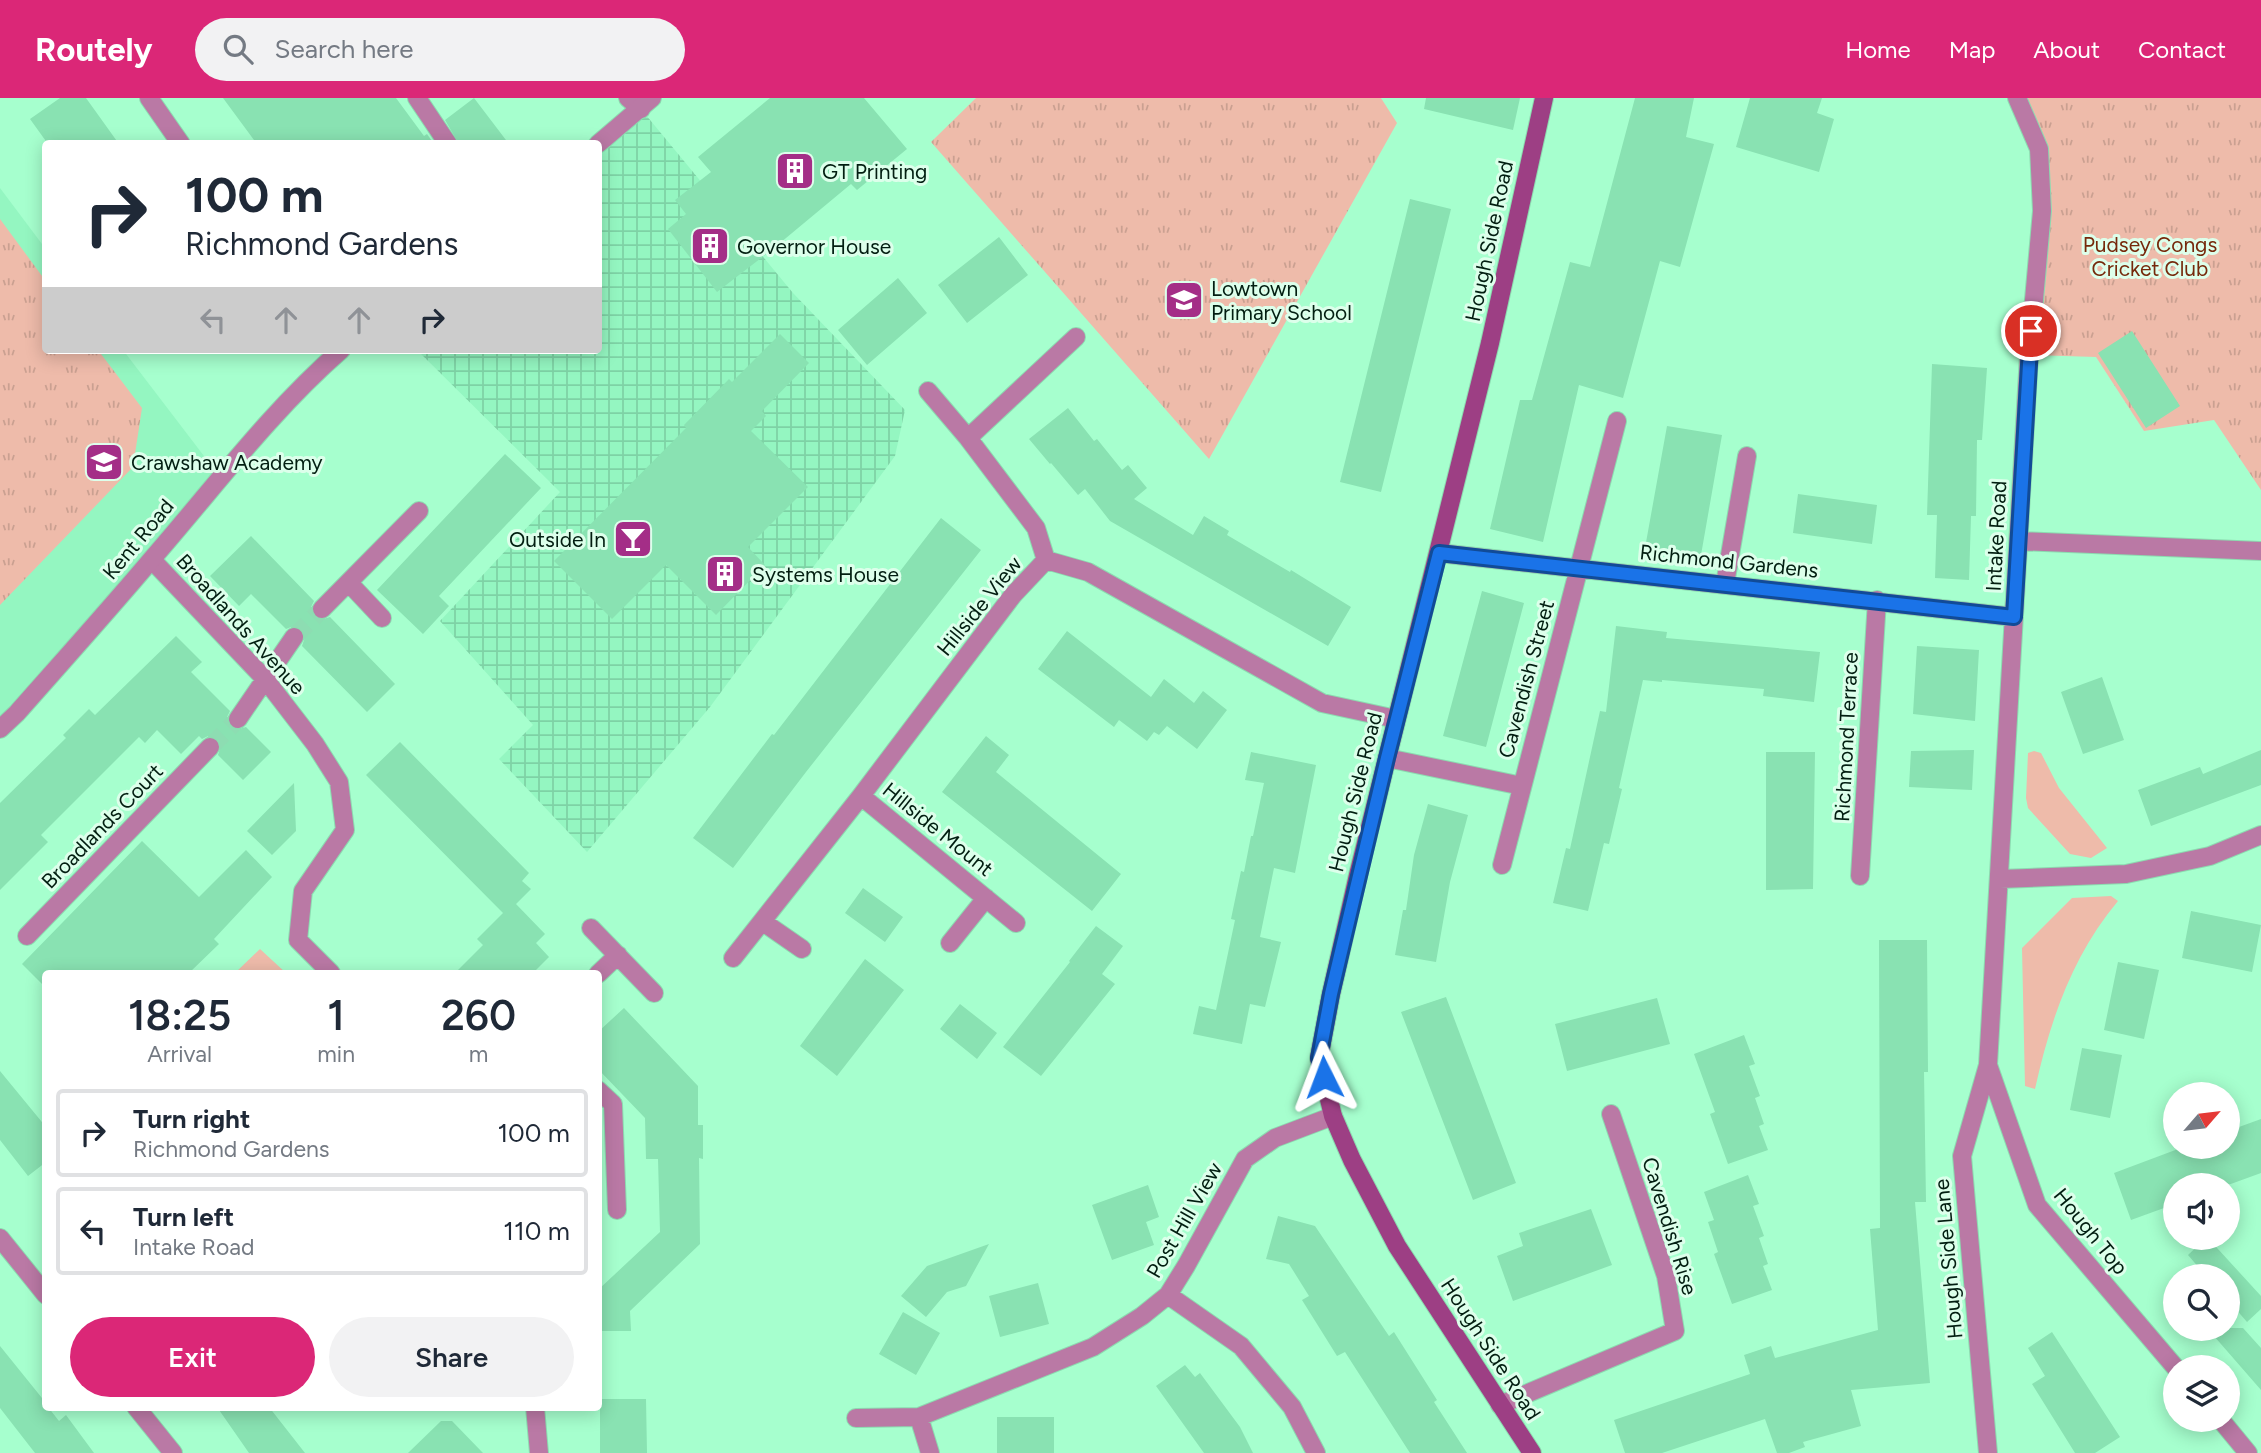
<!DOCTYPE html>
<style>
:root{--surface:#fff;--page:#f2f2f3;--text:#1f2937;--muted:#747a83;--line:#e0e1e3;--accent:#db2777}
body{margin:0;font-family:Figtree,sans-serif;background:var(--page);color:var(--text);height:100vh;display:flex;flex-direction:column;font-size:26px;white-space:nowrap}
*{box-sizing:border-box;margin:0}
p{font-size:23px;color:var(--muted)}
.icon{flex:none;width:38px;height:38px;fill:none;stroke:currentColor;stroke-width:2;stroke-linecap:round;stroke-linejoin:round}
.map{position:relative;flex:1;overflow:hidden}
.panel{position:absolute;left:42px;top:872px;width:560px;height:441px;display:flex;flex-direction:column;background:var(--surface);border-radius:7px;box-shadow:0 4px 18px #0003}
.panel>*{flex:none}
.hud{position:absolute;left:42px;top:42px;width:560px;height:214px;border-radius:7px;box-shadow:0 4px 18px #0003;background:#fff;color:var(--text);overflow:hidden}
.needle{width:46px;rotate:62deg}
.tools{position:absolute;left:2163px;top:984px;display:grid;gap:14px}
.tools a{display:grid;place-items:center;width:77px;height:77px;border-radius:50%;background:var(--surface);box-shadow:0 4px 18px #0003;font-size:35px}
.pin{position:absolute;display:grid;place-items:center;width:60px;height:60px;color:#fff;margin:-30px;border:4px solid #fff;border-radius:50%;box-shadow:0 2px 7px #0007}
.me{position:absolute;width:77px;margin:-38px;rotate:357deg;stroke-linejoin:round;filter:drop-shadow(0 0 5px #0008)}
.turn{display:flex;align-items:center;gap:24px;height:147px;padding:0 28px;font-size:32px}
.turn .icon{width:91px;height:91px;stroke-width:2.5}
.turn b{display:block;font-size:49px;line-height:60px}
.lanes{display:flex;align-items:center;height:66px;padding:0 28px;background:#0003;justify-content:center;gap:35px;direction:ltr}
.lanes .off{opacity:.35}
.eta{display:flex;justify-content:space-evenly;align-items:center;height:119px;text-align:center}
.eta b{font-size:42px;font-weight:600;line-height:49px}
.cta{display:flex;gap:14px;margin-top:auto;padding:14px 28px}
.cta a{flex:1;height:80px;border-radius:42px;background:var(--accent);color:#fff;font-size:28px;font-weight:600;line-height:80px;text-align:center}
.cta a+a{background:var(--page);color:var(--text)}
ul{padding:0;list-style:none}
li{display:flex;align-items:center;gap:21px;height:88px;margin:0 14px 10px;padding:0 14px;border:4px solid var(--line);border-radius:7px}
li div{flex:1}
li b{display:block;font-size:26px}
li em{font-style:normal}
header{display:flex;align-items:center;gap:42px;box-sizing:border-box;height:98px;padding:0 35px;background:var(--accent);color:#fff}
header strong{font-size:33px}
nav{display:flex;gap:38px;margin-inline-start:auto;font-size:24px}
.search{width:490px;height:63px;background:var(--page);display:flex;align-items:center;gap:18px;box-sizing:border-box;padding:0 24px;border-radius:38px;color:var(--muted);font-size:26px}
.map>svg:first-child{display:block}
</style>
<header>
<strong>Routely</strong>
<div class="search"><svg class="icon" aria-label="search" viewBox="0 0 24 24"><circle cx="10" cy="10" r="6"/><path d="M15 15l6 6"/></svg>Search here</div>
<nav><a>Home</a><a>Map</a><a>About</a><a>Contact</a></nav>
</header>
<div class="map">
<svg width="2261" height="1355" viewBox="0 0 2261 1355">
<defs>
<pattern id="industrial-grid" width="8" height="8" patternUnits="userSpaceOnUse" patternTransform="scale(1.75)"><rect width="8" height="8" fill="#94f6c1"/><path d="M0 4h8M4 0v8" fill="none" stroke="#7ed2a5"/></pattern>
<pattern id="park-tufts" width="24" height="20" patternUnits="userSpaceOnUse" patternTransform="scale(1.75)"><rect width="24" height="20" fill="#eba"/><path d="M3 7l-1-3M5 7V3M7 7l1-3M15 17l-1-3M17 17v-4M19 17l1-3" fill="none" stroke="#caa091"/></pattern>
</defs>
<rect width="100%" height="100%" fill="#a6ffce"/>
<path fill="#94f6c1" d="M 0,90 L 45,150 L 46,252 L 123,252 L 220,379 L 0,631 Z"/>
<path fill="url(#industrial-grid)" d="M 641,11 L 793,195 L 905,312 L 895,358 L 710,609 L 587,754 L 499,661 L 533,627 L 440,523 L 560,394 L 417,252 L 598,252 L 599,46 Z"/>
<path fill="#eba" d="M 2034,653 L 2041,655 L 2059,690 L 2107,750 L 2091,760 L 2070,756 L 2028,710 L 2026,700 L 2028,655 Z
M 2111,798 L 2118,803 C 2072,858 2050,923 2035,991 L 2025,988 L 2022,850 L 2072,800 Z
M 260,851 L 286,875 L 235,875 Z"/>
<path fill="url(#park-tufts)" d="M 976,0 L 1381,0 L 1397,25 L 1209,361 L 931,44 Z
M 2017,0 L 2261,0 L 2261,392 L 2214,322 L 2144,333 L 2096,259 L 2029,257 L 2039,51 Z
M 0,121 L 45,182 L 46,252 L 98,252 L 142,310 L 133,369 L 0,507 Z"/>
<path fill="#89e2b2" d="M 60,0 L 86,0 L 119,46 L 48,46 L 30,21 Z
M 223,0 L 396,0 L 424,38 L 427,36 L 434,46 L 257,46 Z
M 474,0 L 509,46 L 459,46 L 445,22 Z
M 770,0 L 864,0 L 907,51 L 857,92 L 851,86 L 774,150 L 717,194 L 668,131 L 686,116 L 675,102 L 711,74 L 698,59 Z
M 1426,0 L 1520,0 L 1513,32 L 1424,11 Z
M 1635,0 L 1694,0 L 1686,39 L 1714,46 L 1680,169 L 1660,163 L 1623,300 L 1579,287 L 1543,444 L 1490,431 L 1520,302 L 1532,302 L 1570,164 L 1590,169 Z
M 1750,0 L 1822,0 L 1817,15 L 1834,21 L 1819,74 L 1736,49 Z
M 1410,101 L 1451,111 L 1381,394 L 1340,384 Z
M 999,139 L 1028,177 L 967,225 L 938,187 Z
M 898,180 L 927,215 L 867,267 L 838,232 Z
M 2132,233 L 2180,308 L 2146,330 L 2098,255 Z
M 780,236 L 809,265 L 762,313 L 766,318 L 751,333 L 808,389 L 748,449 L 765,467 L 716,517 L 666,467 L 612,521 L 554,463 L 686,330 L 684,327 L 729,281 L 732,284 Z
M 1932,266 L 1987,270 L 1982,342 L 1977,342 L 1976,418 L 1971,418 L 1969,482 L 1935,480 L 1937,417 L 1927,417 Z
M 1068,310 L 1094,343 L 1097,341 L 1122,372 L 1128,367 L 1147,390 L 1134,401 L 1193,437 L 1204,418 L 1229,433 L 1227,437 L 1290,474 L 1291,472 L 1351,509 L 1328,548 L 1110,423 L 1085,391 L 1078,397 L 1051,365 L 1050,366 L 1029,341 Z
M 1667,328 L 1722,337 L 1701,457 L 1645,450 Z
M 505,356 L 541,390 L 439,498 L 449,508 L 423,536 L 377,492 Z
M 1798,396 L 1877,407 L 1872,446 L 1793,435 Z
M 941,420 L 981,452 L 806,674 L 733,770 L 693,740 L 772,636 L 774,637 Z
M 251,438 L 314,503 L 311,509 L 314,519 L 320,522 L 330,519 L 395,586 L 367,614 L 302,548 L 305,539 L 301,530 L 294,528 L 286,531 L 251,496 L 239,508 L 210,478 Z
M 1482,493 L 1524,505 L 1486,649 L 1443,638 Z
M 1616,528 L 1667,534 L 1666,540 L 1820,554 L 1814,604 L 1763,598 L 1764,591 L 1662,582 L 1662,584 L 1643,582 L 1619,690 L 1622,691 L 1609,746 L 1604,745 L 1588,813 L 1553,805 L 1566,750 L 1570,751 L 1600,613 L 1606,614 Z
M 1067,533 L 1151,599 L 1164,581 L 1194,605 L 1203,593 L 1227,612 L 1197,651 L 1167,628 L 1159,637 L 1154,634 L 1147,643 L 1119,622 L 1114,629 L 1038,571 Z
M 176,538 L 202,564 L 191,574 L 230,613 L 227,619 L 228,626 L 236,632 L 246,629 L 271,654 L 243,682 L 218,657 L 221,647 L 213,638 L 208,638 L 202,641 L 199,638 L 181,656 L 157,632 L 145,645 L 139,639 L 41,737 L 48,744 L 0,792 L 0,705 L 66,640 L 63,637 L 89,611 L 95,617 Z
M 1917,548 L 1979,552 L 1975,623 L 1913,616 Z
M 2102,579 L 2124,642 L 2083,656 L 2061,594 Z
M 986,638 L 1009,657 L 996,674 L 1121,776 L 1092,813 L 942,694 Z
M 400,644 L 529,775 L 522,783 L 531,791 L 516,806 L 545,836 L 536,845 L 549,859 L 533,875 L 455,875 L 483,847 L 477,841 L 503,815 L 366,677 Z
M 1974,652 L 1972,692 L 1909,689 L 1911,653 Z
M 2261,652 L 2261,687 L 2151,728 L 2138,692 L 2200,669 L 2203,676 Z
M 1251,654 L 1316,667 L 1295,775 L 1274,770 L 1260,839 L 1281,844 L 1265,909 L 1250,906 L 1242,946 L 1193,936 L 1199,908 L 1216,912 L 1235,822 L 1231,821 L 1241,773 L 1244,774 L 1251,738 L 1253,738 L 1264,685 L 1245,682 Z
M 1766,654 L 1815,654 L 1813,791 L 1766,792 Z
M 294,685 L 296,733 L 272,757 L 247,733 Z
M 1428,706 L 1468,717 L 1450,784 L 1436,864 L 1395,857 L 1403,812 L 1406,812 L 1414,757 Z
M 142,743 L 199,799 L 246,752 L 272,779 L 214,841 L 219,846 L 189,875 L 46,875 L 44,888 L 22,866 Z
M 863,790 L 903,819 L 885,844 L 845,815 Z
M 2191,813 L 2261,827 L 2252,874 L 2182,860 Z
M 1096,828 L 1123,848 L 1102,876 L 1115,886 L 1041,978 L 1003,949 L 1070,864 L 1069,863 Z
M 1879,842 L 1927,842 L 1928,974 L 1924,974 L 1926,1104 L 1915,1104 L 1930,1285 L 1851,1292 L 1861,1328 L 1803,1344 L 1805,1349 L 1789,1355 L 1777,1355 L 1765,1321 L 1662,1355 L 1625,1355 L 1614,1322 L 1750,1276 L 1744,1257 L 1771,1248 L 1775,1260 L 1878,1232 L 1870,1131 L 1880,1130 Z
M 865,861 L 904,892 L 837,978 L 800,948 Z
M 2118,864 L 2159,872 L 2144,941 L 2104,932 Z
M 1446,899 L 1516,1085 L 1473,1102 L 1401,914 Z
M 1657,900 L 1670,946 L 1567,973 L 1555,926 Z
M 960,906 L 997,935 L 977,961 L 940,931 Z
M 624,910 L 698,988 L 698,1027 L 703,1027 L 703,1061 L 699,1060 L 700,1146 L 630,1213 L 631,1233 L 598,1233 L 598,1192 L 660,1134 L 658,1061 L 646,1061 L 645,1020 L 598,971 L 598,934 Z
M 1744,937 L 1755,966 L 1749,968 L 1760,998 L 1755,1000 L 1764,1026 L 1759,1028 L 1768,1052 L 1728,1066 L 1710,1016 L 1715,1014 L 1694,956 Z
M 2082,950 L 2122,957 L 2110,1020 L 2070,1012 Z
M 0,973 L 46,1029 L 46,1064 L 28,1078 L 0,1042 Z
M 2261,1021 L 2261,1075 L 2228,1087 L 2175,1087 L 2175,1106 L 2131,1122 L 2114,1075 L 2186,1048 L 2228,1048 L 2228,1033 Z
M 1748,1077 L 1759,1106 L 1753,1108 L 1764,1138 L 1759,1140 L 1768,1166 L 1763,1168 L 1772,1192 L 1732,1206 L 1714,1156 L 1718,1154 L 1708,1124 L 1714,1122 L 1704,1094 Z
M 1148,1087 L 1159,1119 L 1146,1124 L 1154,1147 L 1112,1162 L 1092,1107 Z
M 1591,1111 L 1612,1167 L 1513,1203 L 1497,1158 L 1523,1148 L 1519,1135 Z
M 1278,1118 L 1315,1128 L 1389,1238 L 1394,1234 L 1437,1302 L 1434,1304 L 1467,1355 L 1410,1355 L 1345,1254 L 1337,1258 L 1302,1202 L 1309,1198 L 1289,1166 L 1266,1161 Z
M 2207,1139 L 2261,1198 L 2261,1211 L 2247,1224 L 2228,1202 L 2228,1178 L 2206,1178 L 2188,1157 Z
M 989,1146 L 966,1188 L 947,1194 L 926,1219 L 901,1198 L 927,1168 Z
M 1038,1185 L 1049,1226 L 1000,1239 L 989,1198 Z
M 903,1214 L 940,1235 L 916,1277 L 879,1256 Z
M 2207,1230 L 2243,1230 L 2261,1250 L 2261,1292 Z
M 2052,1234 L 2120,1339 L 2095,1355 L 2075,1355 L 2032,1286 L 2045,1278 L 2028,1250 Z
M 0,1248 L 46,1305 L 46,1309 L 48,1309 L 59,1323 L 66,1317 L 94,1355 L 35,1355 L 0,1310 Z
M 1185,1267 L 1195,1279 L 1200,1275 L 1240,1329 L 1253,1355 L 1204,1355 L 1156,1288 Z
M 600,1301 L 646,1301 L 647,1355 L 600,1355 Z
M 217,1309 L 269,1309 L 305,1355 L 249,1355 Z
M 997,1319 L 1054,1319 L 1054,1355 L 997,1355 Z
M 441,1323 L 452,1323 L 483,1355 L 408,1355 Z"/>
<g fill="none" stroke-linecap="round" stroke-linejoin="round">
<path stroke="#8dddb2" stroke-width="18" stroke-dasharray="18 9" stroke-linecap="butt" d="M 294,539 L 322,511
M 210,649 L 238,621"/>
<g stroke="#8cdbb0" stroke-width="20">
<path id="minor" d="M 149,0 L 181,46
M 417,0 L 448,46
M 628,0 L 641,11
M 928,293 L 968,340 L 1036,430 L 1046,462
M 968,340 L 1076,239
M 2019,443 L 2261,453
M 1439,455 L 2014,519
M 152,462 L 265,581 L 315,646 L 339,684 L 345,732 L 303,793 L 298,842 L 331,875
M 349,485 L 382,520
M 1725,486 L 1747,358
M 322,511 L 419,413
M 238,621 L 294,539
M 1387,660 L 1522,688
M 861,698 L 1016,825
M 1502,767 L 1617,323
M 1860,778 L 1877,502
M 2000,781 L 2126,776 L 2210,758 L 2261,737
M 763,824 L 802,851
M 591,830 L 654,895
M 27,838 L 210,649
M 950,845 L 986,800
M 733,860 L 861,698 L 1013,497 L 1046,462 L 1088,474 L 1322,605 L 1396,621
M 598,876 L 618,857
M 1988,967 L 2037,1107 L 2175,1269
M 598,992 L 613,1006 L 617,1112
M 0,1140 L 46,1197
M 1168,1197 L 1241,1248 L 1292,1309 L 1316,1355
M 1500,1307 L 1675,1233 L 1666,1178 L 1611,1016
M 136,1309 L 173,1355
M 535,1309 L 539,1355
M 856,1320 L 919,1319
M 2220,1321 L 2248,1355
M 930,1355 L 919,1319 L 1093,1249 L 1142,1218 L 1168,1197 L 1186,1168 L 1245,1061 L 1275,1040 L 1333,1018
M 1988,1355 L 1962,1058 L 1988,967 L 2029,257 L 2042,113 L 2039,51 L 2017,0"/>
</g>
<g stroke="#8cdbb0" stroke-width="20">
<path id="tertiary" d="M 598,46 L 652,0
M 0,631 L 17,615 C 62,564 107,514 151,462 C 213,391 270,314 341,252"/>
</g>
<g stroke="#8cdbb0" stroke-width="20">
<path id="secondary" d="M 1532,1355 L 1397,1148 L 1352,1062 L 1333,1018 L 1319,960 L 1331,896 L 1358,777 L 1490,245 L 1544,0"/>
</g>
<use href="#minor" stroke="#ba79a5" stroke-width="18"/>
<use href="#tertiary" stroke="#ba79a5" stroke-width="18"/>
<use href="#secondary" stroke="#9d3f84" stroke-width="18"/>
</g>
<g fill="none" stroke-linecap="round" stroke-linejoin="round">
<g stroke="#114b97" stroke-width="18">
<path id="route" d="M 1324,979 L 1319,960 L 1331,896 L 1387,660 L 1439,455 L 2014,519 L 2031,233"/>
</g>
<use href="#route" stroke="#1a73e8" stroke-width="12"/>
</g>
<defs>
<g id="building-square" transform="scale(2.0125)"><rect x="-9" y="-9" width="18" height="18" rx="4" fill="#a42e87" stroke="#ddffeb"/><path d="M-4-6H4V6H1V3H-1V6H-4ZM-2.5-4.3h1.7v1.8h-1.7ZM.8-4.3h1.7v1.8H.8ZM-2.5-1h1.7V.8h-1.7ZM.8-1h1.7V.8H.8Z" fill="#fff"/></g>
<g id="school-square" transform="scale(2.0125)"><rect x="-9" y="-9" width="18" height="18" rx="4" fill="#a42e87" stroke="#ddffeb"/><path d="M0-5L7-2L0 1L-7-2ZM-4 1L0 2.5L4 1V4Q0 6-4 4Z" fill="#fff"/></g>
<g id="bar-square" transform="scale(2.0125)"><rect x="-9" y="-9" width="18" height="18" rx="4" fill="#a42e87" stroke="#ddffeb"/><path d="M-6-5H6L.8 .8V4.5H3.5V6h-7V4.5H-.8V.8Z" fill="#fff"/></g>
</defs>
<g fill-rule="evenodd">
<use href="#building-square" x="795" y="73"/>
<use href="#building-square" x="710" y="148"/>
<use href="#school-square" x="1184" y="202"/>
<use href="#school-square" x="104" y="364"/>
<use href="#bar-square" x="633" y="441"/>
<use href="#building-square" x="725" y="476"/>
</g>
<g text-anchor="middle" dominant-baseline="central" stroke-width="6" stroke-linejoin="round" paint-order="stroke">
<g font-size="21" fill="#021e11" stroke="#ddffeb" text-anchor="start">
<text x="822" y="73">GT Printing</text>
<text x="737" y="148">Governor House</text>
<text x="1211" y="190">Lowtown<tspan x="1211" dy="24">Primary School</tspan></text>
<text x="131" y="364">Crawshaw Academy</text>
<text x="606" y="441" text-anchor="end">Outside In</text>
<text x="752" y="476">Systems House</text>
</g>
<g font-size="21" fill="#021e11" stroke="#ddffeb">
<text transform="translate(1489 143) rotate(-78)">Hough Side Road</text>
<text transform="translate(1996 438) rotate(-87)">Intake Road</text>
<text transform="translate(138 441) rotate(-50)">Kent Road</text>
<text transform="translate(1729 463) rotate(6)">Richmond Gardens</text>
<text transform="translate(979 508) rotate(-51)">Hillside View</text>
<text transform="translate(241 526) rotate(48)">Broadlands Avenue</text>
<text transform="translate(1526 581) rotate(-75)">Cavendish Street</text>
<text transform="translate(1846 639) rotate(-87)">Richmond Terrace</text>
<text transform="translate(1355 694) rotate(-76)">Hough Side Road</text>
<text transform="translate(102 728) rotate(-46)">Broadlands Court</text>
<text transform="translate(938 731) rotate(39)">Hillside Mount</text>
<text transform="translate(1184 1122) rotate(-60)">Post Hill View</text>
<text transform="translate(1670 1128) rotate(73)">Cavendish Rise</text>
<text transform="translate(2091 1133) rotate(51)">Hough Top</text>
<text transform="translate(1948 1161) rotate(-95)">Hough Side Lane</text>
<text transform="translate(1491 1251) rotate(57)">Hough Side Road</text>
</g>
<g font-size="21" fill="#76290b" stroke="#ddffeb">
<text x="2150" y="146">Pudsey Congs<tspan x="2150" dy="24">Cricket Club</tspan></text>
</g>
</g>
</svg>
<div class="tools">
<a><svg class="needle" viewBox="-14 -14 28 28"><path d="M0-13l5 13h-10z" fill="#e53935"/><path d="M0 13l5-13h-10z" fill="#747a83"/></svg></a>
<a><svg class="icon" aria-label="sound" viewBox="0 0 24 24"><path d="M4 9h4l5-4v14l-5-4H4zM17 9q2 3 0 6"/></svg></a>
<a><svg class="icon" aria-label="search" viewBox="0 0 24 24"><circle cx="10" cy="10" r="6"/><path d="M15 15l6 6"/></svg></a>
<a><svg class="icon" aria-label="layers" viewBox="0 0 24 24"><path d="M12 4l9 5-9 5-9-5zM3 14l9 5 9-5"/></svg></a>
</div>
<div class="pin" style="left:2031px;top:233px;background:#d93025"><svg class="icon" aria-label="arrive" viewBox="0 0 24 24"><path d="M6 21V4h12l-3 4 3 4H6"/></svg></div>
<svg class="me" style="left:1324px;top:979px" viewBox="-20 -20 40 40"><path d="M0-17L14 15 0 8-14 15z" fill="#1a73e8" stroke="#fff" stroke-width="4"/></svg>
<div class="hud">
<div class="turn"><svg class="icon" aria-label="right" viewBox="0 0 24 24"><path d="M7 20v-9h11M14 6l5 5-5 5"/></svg><div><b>100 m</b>Richmond Gardens</div></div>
<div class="lanes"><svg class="icon off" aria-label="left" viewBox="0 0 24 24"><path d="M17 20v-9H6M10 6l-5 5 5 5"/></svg><svg class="icon off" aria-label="ahead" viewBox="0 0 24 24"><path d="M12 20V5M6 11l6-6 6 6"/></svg><svg class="icon off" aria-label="ahead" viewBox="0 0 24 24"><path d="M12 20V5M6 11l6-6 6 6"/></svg><svg class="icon" aria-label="right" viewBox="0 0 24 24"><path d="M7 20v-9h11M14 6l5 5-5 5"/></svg></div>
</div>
<section class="panel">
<div class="eta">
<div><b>18:25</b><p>Arrival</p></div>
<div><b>1</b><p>min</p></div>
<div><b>260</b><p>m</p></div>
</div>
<ul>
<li><svg class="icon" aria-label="right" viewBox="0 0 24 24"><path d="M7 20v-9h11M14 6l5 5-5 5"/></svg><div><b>Turn right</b><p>Richmond Gardens</p></div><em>100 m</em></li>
<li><svg class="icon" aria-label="left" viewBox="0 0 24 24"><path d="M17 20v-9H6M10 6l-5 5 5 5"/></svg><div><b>Turn left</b><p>Intake Road</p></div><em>110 m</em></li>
</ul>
<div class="cta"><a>Exit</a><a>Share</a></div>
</section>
</div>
